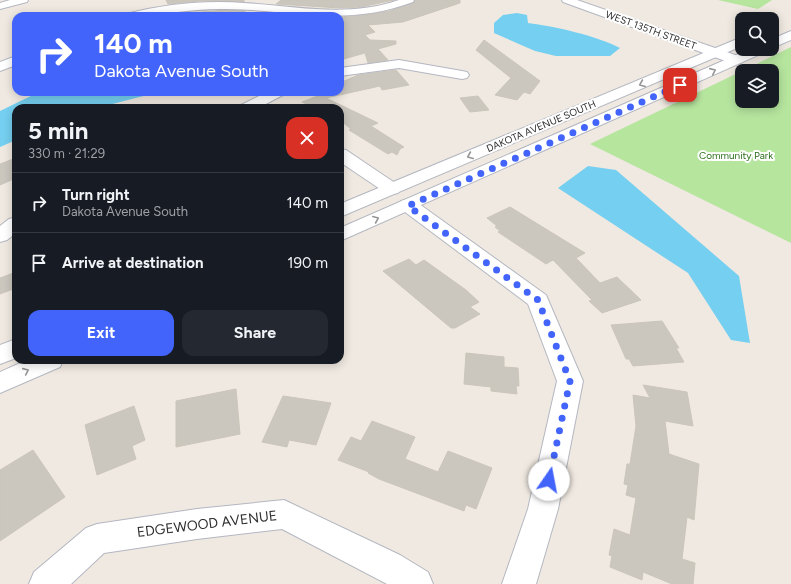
<!DOCTYPE html>
<meta charset="utf-8">
<style>
:root{--surface:#171b24;--page:#242831;--text:#f1f3f6;--muted:#9ea1a6;--line:#363941;--accent:#4264fb}
body{margin:0;font-family:Figtree,sans-serif;background:var(--page);color:var(--text);height:100vh;display:flex;flex-direction:column;font-size:15px;white-space:nowrap}
*{box-sizing:border-box;margin:0}
p{font-size:13px;color:var(--muted)}
.icon{flex:none;width:22px;height:22px;fill:none;stroke:currentColor;stroke-width:2;stroke-linecap:round;stroke-linejoin:round}
.map{position:relative;flex:1;overflow:hidden}
.details{position:absolute;left:12px;top:104px;width:332px;height:260px;display:flex;flex-direction:column;background:var(--surface);border-radius:12px;box-shadow:0 2px 10px #0003}
.details>*{flex:none}
.banner{position:absolute;left:12px;top:12px;width:332px;height:84px;border-radius:12px;box-shadow:0 2px 10px #0003;background:#4264fb;color:#fff;overflow:hidden}
.tools{position:absolute;left:735px;top:12px;display:grid;gap:8px}
.tools a{display:grid;place-items:center;width:44px;height:44px;border-radius:8px;background:var(--surface);box-shadow:0 2px 10px #0003;font-size:20px}
.pin{position:absolute;display:grid;place-items:center;width:34px;height:34px;color:#fff;margin:-17px;border-radius:8px;box-shadow:0 2px 6px #0006}
.me{position:absolute;width:44px;margin:-22px;rotate:12deg;stroke-linejoin:round;filter:drop-shadow(0 0 3px #0008)}
.turn{display:flex;align-items:center;gap:14px;height:84px;padding:0 16px;font-size:18px}
.turn .icon{width:52px;height:52px;stroke-width:2.5}
.turn b{display:block;font-size:28px;line-height:34px}
.round{display:grid;place-items:center;flex:none;width:42px;height:42px;border-radius:12px;background:var(--page)}
.head{display:flex;align-items:center;justify-content:space-between;height:68px;padding:0 16px}
h1{font-size:24px;font-weight:700;line-height:30px}
.cta{display:flex;gap:8px;margin-top:auto;padding:8px 16px}
.cta a{flex:1;height:46px;border-radius:12px;background:var(--accent);color:#fff;font-size:16px;font-weight:700;line-height:46px;text-align:center}
.cta a+a{background:var(--page);color:var(--text)}
ul{padding:0;list-style:none}
li{display:flex;align-items:center;gap:12px;height:60px;padding:0 16px;border-top:1px solid var(--line)}
li div{flex:1}
li b{display:block;font-size:15px}
li em{font-style:normal}
.map>svg:first-child{display:block}
</style>
<div class="map">
<svg width="791" height="584" viewBox="0 0 791 584">
<rect width="100%" height="100%" fill="#efe9e1"/>
<path fill="#b6e59e" d="M 718,0 L 772,0 L 758,9 Z
M 791,47 L 791,243 L 590,144 L 742,71 L 742,101 L 772,101 L 772,71 L 742,71 Z"/>
<path fill="#75cff0" d="M 517,13 L 527,15 L 528,23 C 554,26 597,36 620,48 L 610,56 L 556,56 L 535,51 L 494,33 L 494,23 L 503,15 Z
M 39,92 L 159,92 L 97,108 L 16,108 L 16,140 L 0,147 L 0,111 Z
M 588,166 L 616,170 L 739,276 L 750,343 L 731,340 L 688,273 L 558,188 Z"/>
<path fill="#cbc7bf" stroke="#cbc5ba" d="M 166,0 L 244,0 L 244,2 L 200,1 L 168,4 Z
M 281,0 L 394,0 L 361,7 L 341,8 L 276,4 Z
M 415,0 L 460,0 L 460,3 L 403,22 L 368,25 L 375,32 L 365,35 L 370,40 L 396,41 L 396,44 L 378,49 L 388,60 L 368,63 L 365,53 L 340,60 L 340,17 L 365,15 L 389,11 L 413,3 Z
M 227,10 L 245,11 L 245,16 L 175,16 L 174,14 Z
M 267,13 L 298,15 L 309,16 L 264,16 Z
M 484,40 L 540,81 L 530,94 L 524,92 L 517,100 L 495,95 L 511,78 L 476,50 Z
M 396,70 L 409,85 L 382,90 L 380,86 L 326,98 L 378,123 L 371,126 L 404,147 L 400,149 L 397,155 L 392,152 L 388,154 L 349,130 L 351,129 L 340,120 L 340,108 L 315,108 L 302,102 L 320,95 L 319,92 L 340,92 L 340,83 L 358,75 Z
M 478,96 L 489,110 L 470,112 L 460,98 Z
M 16,158 L 16,178 L 0,185 L 0,164 Z
M 510,207 L 585,253 L 576,258 L 600,283 L 617,277 L 641,300 L 602,313 L 589,301 L 592,300 L 553,260 L 546,264 L 498,232 L 500,231 L 495,227 L 497,226 L 487,218 Z
M 409,259 L 416,265 L 424,260 L 466,290 L 479,302 L 470,307 L 480,314 L 455,328 L 451,328 L 383,271 Z
M 16,272 L 16,288 L 0,294 L 0,278 Z
M 662,321 L 679,348 L 676,348 L 684,362 L 633,366 L 629,359 L 626,359 L 611,325 Z
M 466,353 L 504,357 L 504,367 L 518,368 L 519,386 L 516,386 L 517,394 L 491,391 L 491,387 L 464,384 Z
M 643,385 L 687,392 L 693,426 L 665,421 L 669,454 L 699,464 L 694,520 L 687,517 L 682,559 L 695,563 L 693,584 L 672,584 L 643,572 L 642,580 L 610,567 L 612,556 L 609,555 L 614,529 L 630,535 L 636,498 L 626,495 L 628,485 L 624,484 L 627,464 L 630,464 L 636,426 L 633,395 L 650,398 Z
M 236,389 L 240,434 L 176,447 L 176,401 Z
M 283,396 L 331,403 L 316,445 L 289,440 L 287,447 L 262,442 Z
M 134,406 L 145,440 L 132,446 L 136,459 L 97,475 L 85,425 Z
M 372,421 L 415,437 L 405,459 L 438,472 L 448,451 L 492,468 L 476,509 L 466,505 L 464,511 L 379,479 L 368,473 L 369,472 L 338,460 L 351,437 L 361,441 Z
M 33,450 L 65,497 L 0,541 L 0,470 Z"/>
<g fill="none" stroke-linecap="round" stroke-linejoin="round">
<g stroke="#b4b7c1" stroke-width="2">
<path id="minor" d="M 10,0 L 28,0 L 27,2 L 0,9 L 0,3 Z
M 399,0 L 414,0 L 413,2 C 346,27 295,10 227,9 C 192,8 159,16 124,16 L 126,14 C 165,4 205,0 244,3 C 295,6 349,18 399,0 Z
M 562,0 L 577,0 L 741,57 L 743,60 L 741,63 L 731,63 L 563,2 Z
M 16,56 L 16,65 L 0,71 L 0,62 Z
M 399,60 L 462,71 L 467,72 L 469,75 L 467,78 L 462,79 L 399,68 L 340,76 L 340,68 Z
M 267,92 L 285,92 L 283,95 L 258,108 L 239,108 L 241,105 Z
M 340,149 L 346,150 L 398,185 L 401,189 L 398,193 L 392,194 L 386,193 L 340,162 Z
M 408,199 L 415,201 L 546,295 L 583,381 L 558,509 L 536,584 L 502,584 L 528,509 L 557,381 L 528,304 L 401,209 L 399,205 L 401,201 Z
M 16,217 L 16,233 L 7,240 L 0,242 L 0,226 L 9,219 Z
M 284,500 L 400,555 L 428,572 L 433,584 L 387,584 L 282,529 L 197,539 L 104,553 L 71,584 L 29,584 L 34,572 L 86,528 L 97,524 L 197,509 Z"/>
</g>
<g stroke="#b4b7c1" stroke-width="2">
<path id="secondary" d="M 791,31 L 791,40 L 772,48 L 772,39 Z
M 742,37 L 742,46 L 340,217 L 340,204 Z
M 750,49 L 767,49 L 765,52 L 340,241 L 340,228 Z
M 16,339 L 16,358 L 0,364 L 0,345 Z
M 27,360 L 63,360 L 60,367 L 0,393 L 0,372 Z"/>
</g>
<use href="#minor" fill="#fff" fill-rule="evenodd"/>
<use href="#secondary" fill="#fff" fill-rule="evenodd"/>
</g>
<defs><path id="oneway-chevron" d="M-2-3.5L2.5 0L-2 3.5" fill="none" stroke-width="1.6" stroke-linecap="round" stroke-linejoin="round"/></defs>
<g stroke="#969696">
<use href="#oneway-chevron" transform="translate(713 71) rotate(-24)"/>
<use href="#oneway-chevron" transform="translate(642 84) rotate(157)"/>
<use href="#oneway-chevron" transform="translate(470 156) rotate(157)"/>
<use href="#oneway-chevron" transform="translate(376 219) rotate(-23)"/>
<use href="#oneway-chevron" transform="translate(26 371) rotate(-24)"/>
</g>
<g fill="none" stroke-linecap="round" stroke-linejoin="round">
<path stroke="#4264fb" stroke-width="7" stroke-dasharray="0 12.6" d="M 549,480 L 570,381 L 538,300 L 408,206 L 680,85"/>
</g>
<g text-anchor="middle" dominant-baseline="central" stroke-width="4" stroke-linejoin="round" paint-order="stroke">
<g font-size="10" fill="#2e2e2e" stroke="#fff">
<text transform="translate(651 30) rotate(20)">WEST 135TH STREET</text>
<text transform="translate(541 126) rotate(-23)">DAKOTA AVENUE SOUTH</text>
</g>
<g font-size="10" fill="#2c6e1b" stroke="#fff">
<text x="736" y="155">Community Park</text>
</g>
<g font-size="14" fill="#2e2e2e" stroke="#fff">
<text transform="translate(207 524) rotate(-7)">EDGEWOOD AVENUE</text>
</g>
</g>
</svg>
<div class="tools">
<a><svg class="icon" aria-label="search" viewBox="0 0 24 24"><circle cx="10" cy="10" r="6"/><path d="M15 15l6 6"/></svg></a>
<a><svg class="icon" aria-label="layers" viewBox="0 0 24 24"><path d="M12 4l9 5-9 5-9-5zM3 14l9 5 9-5"/></svg></a>
</div>
<div class="pin" style="left:680px;top:85px;background:#d93025"><svg class="icon" aria-label="arrive" viewBox="0 0 24 24"><path d="M6 21V4h12l-3 4 3 4H6"/></svg></div>
<svg class="me" style="left:549px;top:480px" viewBox="-20 -20 40 40"><circle r="19" fill="#fff"/><path d="M0-13L10 11 0 6-10 11z" fill="#4264fb"/></svg>
<div class="banner">
<div class="turn"><svg class="icon" aria-label="right" viewBox="0 0 24 24"><path d="M7 20v-9h11M14 6l5 5-5 5"/></svg><div><b>140 m</b>Dakota Avenue South</div></div>
</div>
<section class="details">
<div class="head"><div><h1>5 min</h1><p>330 m · 21:29</p></div><a class="round" style="background:#d93025;color:#fff"><svg class="icon" aria-label="close" viewBox="0 0 24 24"><path d="M6 6l12 12M18 6L6 18"/></svg></a></div>
<ul>
<li><svg class="icon" aria-label="right" viewBox="0 0 24 24"><path d="M7 20v-9h11M14 6l5 5-5 5"/></svg><div><b>Turn right</b><p>Dakota Avenue South</p></div><em>140 m</em></li>
<li><svg class="icon" aria-label="arrive" viewBox="0 0 24 24"><path d="M6 21V4h12l-3 4 3 4H6"/></svg><div><b>Arrive at destination</b></div><em>190 m</em></li>
</ul>
<div class="cta"><a>Exit</a><a>Share</a></div>
</section>
</div>
